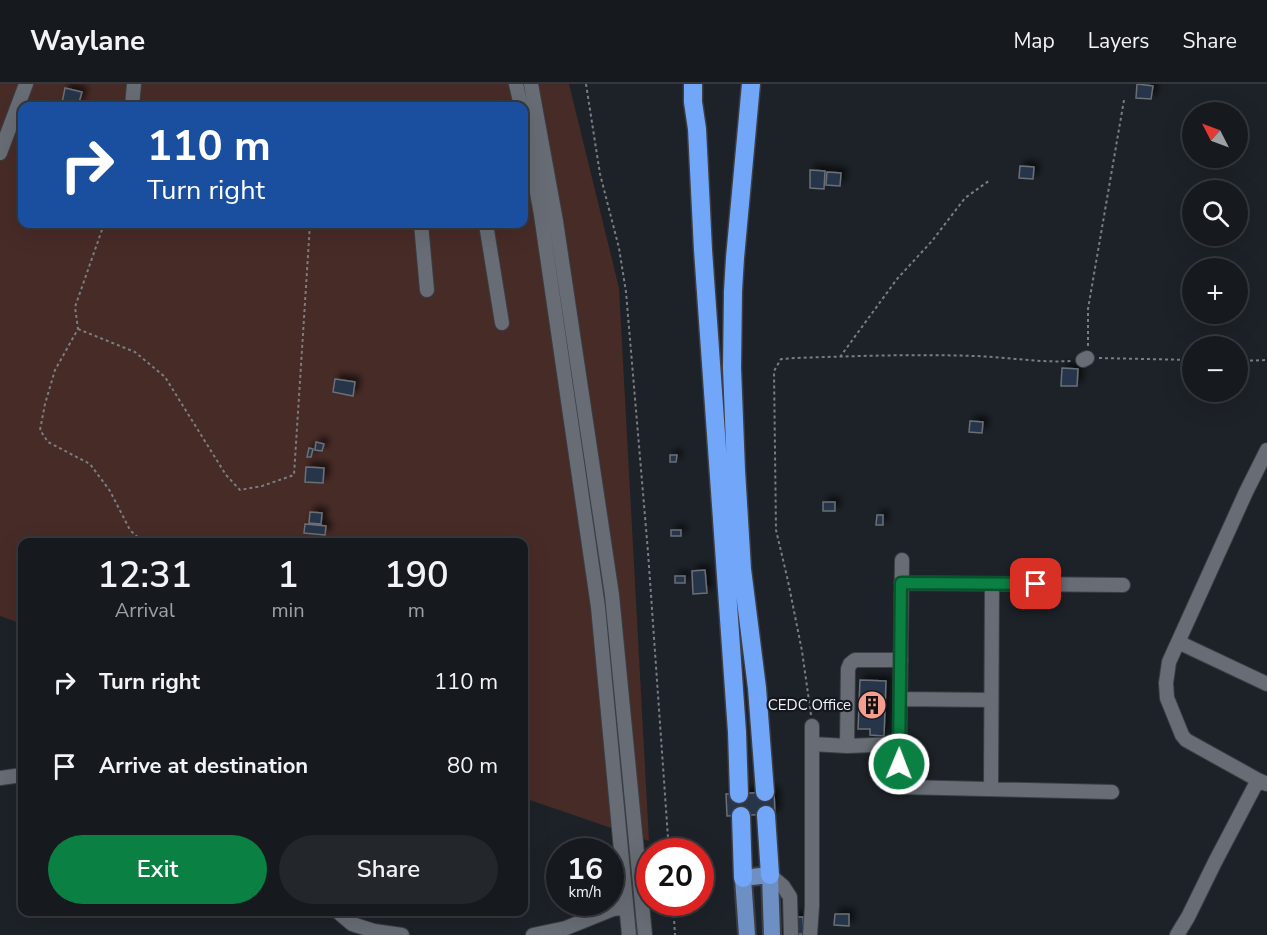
<!DOCTYPE html>
<meta charset="utf-8">
<style>
:root{--surface:#161a1e;--page:#23272b;--text:#f1f3f6;--muted:#9ea1a4;--line:#35383c;--accent:#0b8043}
body{margin:0;font-family:"Nunito Sans",sans-serif;background:var(--page);color:var(--text);height:100vh;display:flex;flex-direction:column;font-size:22px;white-space:nowrap}
*{box-sizing:border-box;margin:0}
p{font-size:20px;color:var(--muted)}
.icon{flex:none;width:33px;height:33px;fill:none;stroke:currentColor;stroke-width:2;stroke-linecap:round;stroke-linejoin:round}
.map{position:relative;flex:1;overflow:hidden}
.drawer{position:absolute;left:18px;top:454px;width:510px;height:378px;display:flex;flex-direction:column;background:var(--surface);border-radius:12px;box-shadow:0 6px 24px #0002,0 0 0 2px var(--line)}
.drawer>*{flex:none}
.banner{position:absolute;left:18px;top:18px;width:510px;height:126px;border-radius:12px;box-shadow:0 6px 24px #0002,0 0 0 2px var(--line);background:#1a4fa0;color:#fff;overflow:hidden}
.needle{width:39px;rotate:312deg}
.tools{position:absolute;left:1182px;top:18px;display:grid;gap:12px}
.tools a{display:grid;place-items:center;width:66px;height:66px;border-radius:50%;background:var(--surface);box-shadow:0 6px 24px #0002,0 0 0 2px var(--line);font-size:30px}
.speed{position:absolute;left:546px;top:754px;display:flex;gap:12px;font-size:30px;font-weight:700;text-align:center}
.speed>*{display:grid;place-content:center;width:78px;height:78px;border-radius:50%;background:var(--surface);box-shadow:0 6px 24px #0002,0 0 0 2px var(--line);line-height:1}
.speed small{font-size:15px;font-weight:400}
.speed .limit{border:9px solid #d22;background:#fff;color:#111}
.pin{position:absolute;display:grid;place-items:center;width:51px;height:51px;color:#fff;margin:-26px;border-radius:12px;box-shadow:0 3px 9px #0006}
.me{position:absolute;width:66px;margin:-33px;rotate:1deg;stroke-linejoin:round;filter:drop-shadow(0 0 4px #0008)}
.turn{display:flex;align-items:center;gap:21px;height:126px;padding:0 30px;font-size:27px}
.turn .icon{width:78px;height:78px;stroke-width:2.5}
.turn b{display:block;font-size:42px;line-height:51px}
.eta{display:flex;justify-content:space-evenly;align-items:center;height:102px;text-align:center}
.eta b{font-size:36px;font-weight:600;line-height:42px}
.action{display:flex;gap:12px;margin-top:auto;padding:12px 30px}
.action a{flex:1;height:69px;border-radius:36px;background:var(--accent);color:#fff;font-size:24px;font-weight:600;line-height:69px;text-align:center}
.action a+a{background:var(--page);color:var(--text)}
ul{padding:0;list-style:none}
li{display:flex;align-items:center;gap:18px;height:84px;padding:0 30px}
li div{flex:1}
li b{display:block;font-size:22px}
li em{font-style:normal}
header{display:flex;align-items:center;gap:36px;box-sizing:border-box;height:84px;padding:0 30px;background:var(--surface);border-bottom:2px solid var(--line)}
header strong{font-size:28px}
nav{display:flex;gap:33px;margin-inline-start:auto;font-size:21px}
.map>svg:first-child{display:block}
</style>
<header>
<strong>Waylane</strong>
<nav><a>Map</a><a>Layers</a><a>Share</a></nav>
</header>
<div class="map">
<svg width="1267" height="851" viewBox="0 0 1267 851">
<defs>
<filter id="shadow"><feDropShadow dx="5" dy="-5" stdDeviation="3" flood-color="#0009"/></filter>
</defs>
<rect width="100%" height="100%" fill="#1d2228"/>
<path fill="#472b27" fill-rule="evenodd" d="M 0,0 L 569,0 L 619,204 L 649,757 L 524,714 L 524,459 L 22,459 L 22,540 L 0,532 ZM 22,22 L 524,22 L 524,140 L 22,140 Z"/>
<path fill="#26344a" stroke="#6a6f76" stroke-width="1.5" filter="url(#shadow)" d="M 1137,0 L 1153,2 L 1151,15 L 1136,14 Z
M 65,4 L 82,8 L 78,22 L 62,19 Z
M 1020,82 L 1034,83 L 1033,95 L 1019,94 Z
M 810,86 L 825,87 L 824,105 L 810,104 Z
M 827,88 L 841,89 L 840,102 L 826,101 Z
M 1062,284 L 1078,285 L 1077,302 L 1061,302 Z
M 335,295 L 355,298 L 353,312 L 333,308 Z
M 970,337 L 983,338 L 982,349 L 969,348 Z
M 316,358 L 324,360 L 322,367 L 315,366 Z
M 309,364 L 313,365 L 311,373 L 307,373 Z
M 670,371 L 677,371 L 676,378 L 670,378 Z
M 306,383 L 324,384 L 323,399 L 305,398 Z
M 823,418 L 835,418 L 835,427 L 823,427 Z
M 310,428 L 322,429 L 321,440 L 309,439 Z
M 877,431 L 883,431 L 883,441 L 876,441 Z
M 305,440 L 326,442 L 325,451 L 304,449 Z
M 671,446 L 681,446 L 681,452 L 671,452 Z
M 705,486 L 707,509 L 693,510 L 692,487 Z
M 675,492 L 685,492 L 685,499 L 675,499 Z
M 860,596 L 886,597 L 884,652 L 870,651 L 870,645 L 858,645 Z
M 774,708 L 775,730 L 727,732 L 726,710 Z
M 835,830 L 849,830 L 849,842 L 834,841 Z
M 793,833 L 803,833 L 804,850 L 793,850 Z"/>
<g fill="none" stroke-linecap="round" stroke-linejoin="round">
<g stroke="#3b3e44" stroke-width="16">
<path id="minor" d="M 516,0 L 521,22
M 531,0 L 556,137 L 612,511 L 645,851
M 132,22 L 134,0
M 524,36 L 541,131 L 598,523 L 629,851
M 0,69 L 26,0
M 421,140 L 427,206
M 486,140 L 502,239
M 1083,276 L 1087,274
M 902,476 L 899,702 L 901,703 L 1112,708
M 901,499 L 1123,501
M 1178,558 L 1267,600
M 900,615 L 991,616
M 812,660 L 847,662 L 899,660
M 847,662 L 848,585 L 850,580 L 855,576 L 901,576
M 0,694 L 22,691
M 1258,696 L 1186,656 L 1182,651 L 1167,614 L 1166,599 L 1169,578 L 1246,408 L 1267,366
M 991,705 L 992,500
M 770,791 L 783,802 L 790,813 L 791,851
M 338,828 L 352,840 L 374,847 L 402,851
M 533,851 L 566,844 L 613,825 L 626,823
M 810,851 L 812,822 L 812,642
M 1177,851 L 1188,833 L 1215,778 L 1258,696 L 1267,700"/>
</g>
<g stroke="#3b3e44" stroke-width="20">
<path id="major" d="M 747,851 L 743,794 L 770,791 L 772,851"/>
</g>
<g stroke="#3b3e44" stroke-width="21">
<path id="highway" d="M 693,0 L 693,18 L 697,45 L 703,166 L 737,648 L 739,710
M 751,0 L 735,174 L 733,207 L 732,284 L 736,386 L 742,485 L 757,604 L 765,708
M 766,731 L 770,791
M 741,732 L 743,794"/>
</g>
<path stroke="#7a7e83" stroke-width="2" stroke-dasharray="3 3" stroke-linecap="butt" d="M 586,0 L 600,90 L 619,164 L 626,208 L 648,468 L 669,768
M 104,140 L 75,223 L 78,245 L 55,286 L 45,320 L 40,346 L 48,358 L 90,380 L 110,407 L 130,446 L 144,459
M 78,245 L 135,268 L 165,293 L 226,391 L 240,406 L 262,402 L 294,391 L 310,140
M 1088,262 L 1088,225 L 1124,16
M 840,273 L 897,195 L 932,157 L 965,114 L 990,96
M 1099,274 L 1192,276
M 1238,277 L 1267,276
M 811,631 L 802,567 L 788,497 L 776,446 L 774,287 L 781,275 L 795,274 C 855,272 915,270 975,272 C 1007,273 1039,279 1071,277
M 673,819 L 675,851"/>
<use href="#minor" stroke="#686d75" stroke-width="14"/>
<use href="#major" stroke="#6d8fc4" stroke-width="16"/>
<use href="#highway" stroke="#71a6f9" stroke-width="18"/>
</g>
<g fill="none" stroke-linecap="round" stroke-linejoin="round">
<g stroke="#07532c" stroke-width="15">
<path id="route" d="M 899,680 L 901,499 L 1036,500"/>
</g>
<use href="#route" stroke="#0b8043" stroke-width="10"/>
</g>
<defs>
<g id="building-disc" transform="scale(1.5)"><circle r="9.5" fill="#f59d8f" stroke="#14181e"/><path d="M-4-6H4V6H1V3H-1V6H-4ZM-2.5-4.3h1.7v1.8h-1.7ZM.8-4.3h1.7v1.8H.8ZM-2.5-1h1.7V.8h-1.7ZM.8-1h1.7V.8H.8Z" fill="#111"/></g>
</defs>
<g fill-rule="evenodd">
<use href="#building-disc" x="872" y="621"/>
</g>
<g text-anchor="middle" dominant-baseline="central" stroke-width="4.5" stroke-linejoin="round" paint-order="stroke">
<g font-size="15" fill="#eff2f7" stroke="#14181e" text-anchor="end">
<text x="851" y="621">CEDC Office</text>
</g>
</g>
</svg>
<div class="tools">
<a><svg class="needle" viewBox="-14 -14 28 28"><path d="M0-13l5 13h-10z" fill="#e53935"/><path d="M0 13l5-13h-10z" fill="#9ea1a4"/></svg></a>
<a><svg class="icon" aria-label="search" viewBox="0 0 24 24"><circle cx="10" cy="10" r="6"/><path d="M15 15l6 6"/></svg></a>
<a>+</a>
<a>−</a>
</div>
<div class="speed"><div>16<small>km/h</small></div><div class="limit">20</div></div>
<div class="pin" style="left:1036px;top:500px;background:#d93025"><svg class="icon" aria-label="arrive" viewBox="0 0 24 24"><path d="M6 21V4h12l-3 4 3 4H6"/></svg></div>
<svg class="me" style="left:899px;top:680px" viewBox="-20 -20 40 40"><circle r="17" fill="#0b8043" stroke="#fff" stroke-width="3"/><path d="M0-11L8 9 0 5-8 9z" fill="#fff"/></svg>
<div class="banner">
<div class="turn"><svg class="icon" aria-label="right" viewBox="0 0 24 24"><path d="M7 20v-9h11M14 6l5 5-5 5"/></svg><div><b>110 m</b>Turn right</div></div>
</div>
<section class="drawer">
<div class="eta">
<div><b>12:31</b><p>Arrival</p></div>
<div><b>1</b><p>min</p></div>
<div><b>190</b><p>m</p></div>
</div>
<ul>
<li><svg class="icon" aria-label="right" viewBox="0 0 24 24"><path d="M7 20v-9h11M14 6l5 5-5 5"/></svg><div><b>Turn right</b></div><em>110 m</em></li>
<li><svg class="icon" aria-label="arrive" viewBox="0 0 24 24"><path d="M6 21V4h12l-3 4 3 4H6"/></svg><div><b>Arrive at destination</b></div><em>80 m</em></li>
</ul>
<div class="action"><a>Exit</a><a>Share</a></div>
</section>
</div>
